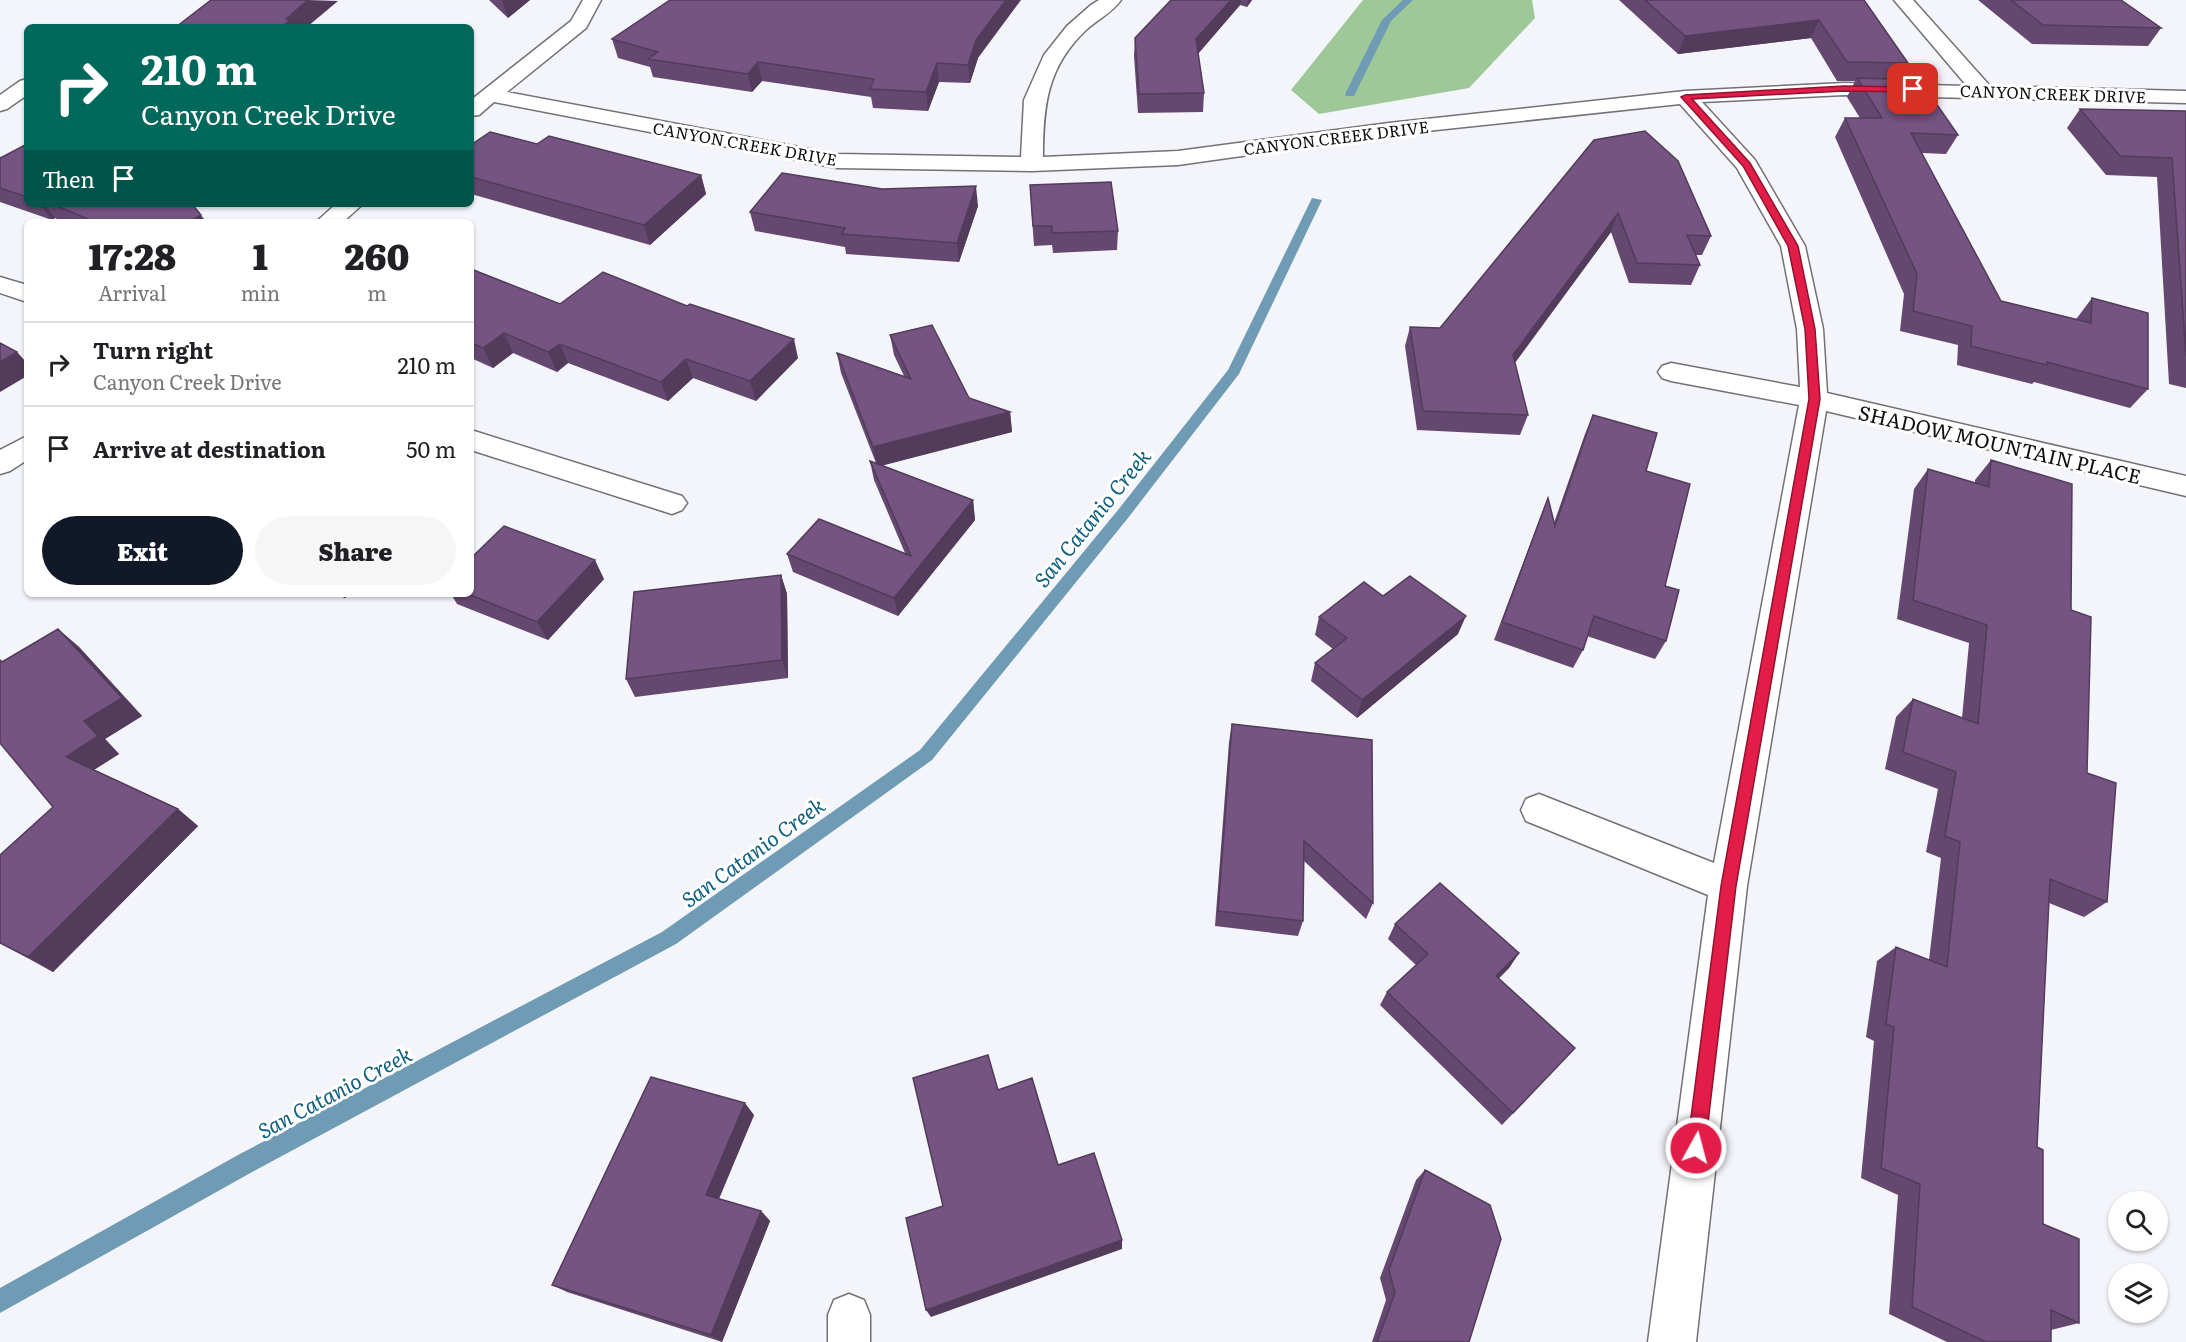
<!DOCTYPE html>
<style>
:root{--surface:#fff;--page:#f6f6f6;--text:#202124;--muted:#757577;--line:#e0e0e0;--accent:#111827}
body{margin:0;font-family:Literata,serif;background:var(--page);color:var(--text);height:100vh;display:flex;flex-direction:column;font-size:22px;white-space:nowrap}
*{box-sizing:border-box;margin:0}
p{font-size:20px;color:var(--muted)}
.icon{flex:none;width:33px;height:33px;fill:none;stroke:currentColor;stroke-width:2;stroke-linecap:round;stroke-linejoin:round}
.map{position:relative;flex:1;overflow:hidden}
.details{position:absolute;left:24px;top:219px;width:450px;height:378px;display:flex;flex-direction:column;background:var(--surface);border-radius:9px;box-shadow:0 2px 4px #0004}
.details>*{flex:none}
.banner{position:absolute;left:24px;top:24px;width:450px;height:183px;border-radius:9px;box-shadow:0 2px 4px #0004;background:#00695c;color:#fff;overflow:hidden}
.tools{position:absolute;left:2108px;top:1191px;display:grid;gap:12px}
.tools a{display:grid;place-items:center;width:60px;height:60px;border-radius:50%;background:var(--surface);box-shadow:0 2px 4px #0004;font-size:30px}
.pin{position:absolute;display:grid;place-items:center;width:51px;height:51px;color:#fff;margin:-26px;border-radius:12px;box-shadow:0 3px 9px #0006}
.me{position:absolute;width:66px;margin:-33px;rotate:7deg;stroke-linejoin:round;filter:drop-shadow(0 0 4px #0008)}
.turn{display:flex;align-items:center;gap:21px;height:126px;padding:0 18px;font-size:27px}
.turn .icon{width:78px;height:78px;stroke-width:2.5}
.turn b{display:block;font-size:42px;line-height:51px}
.then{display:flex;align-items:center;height:57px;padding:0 18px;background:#0003;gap:12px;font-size:22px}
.eta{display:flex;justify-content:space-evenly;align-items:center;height:102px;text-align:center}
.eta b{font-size:36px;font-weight:800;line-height:42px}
.action{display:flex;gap:12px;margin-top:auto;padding:12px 18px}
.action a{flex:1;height:69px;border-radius:36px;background:var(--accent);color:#fff;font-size:24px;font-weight:800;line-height:69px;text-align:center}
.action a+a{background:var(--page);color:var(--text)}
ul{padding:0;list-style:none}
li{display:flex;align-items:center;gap:18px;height:84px;padding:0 18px;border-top:2px solid var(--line)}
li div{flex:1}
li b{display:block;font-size:22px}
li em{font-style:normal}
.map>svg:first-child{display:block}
</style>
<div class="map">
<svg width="2186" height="1342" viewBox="0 0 2186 1342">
<rect width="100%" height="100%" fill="#f4f5fb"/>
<path fill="#9ec898" d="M 1363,0 L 1532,0 L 1535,18 L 1469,88 L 1319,114 L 1291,90 Z"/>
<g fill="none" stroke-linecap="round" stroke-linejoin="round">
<path fill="#6f9cb4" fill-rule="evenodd" d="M 1403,0 L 1413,0 L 1391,21 L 1354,96 L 1346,96 L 1345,94 L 1382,20 Z
M 1312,198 L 1322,200 L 1239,374 L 1128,518 L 932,760 L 676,944 L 254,1171 L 0,1313 L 0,1288 L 238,1155 L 662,932 L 920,750 L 1118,510 L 1228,370 Z"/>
<g stroke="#717176" stroke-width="3">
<path id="service" d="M 849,1294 L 864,1300 L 870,1315 L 870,1342 L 828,1342 L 828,1315 L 834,1300 Z"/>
</g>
<g stroke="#717176" stroke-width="3">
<path id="minor" d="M 583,0 L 601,0 L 586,28 L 507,92 L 837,154 L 1021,157 L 1024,100 L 1044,55 L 1067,26 L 1091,5 L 1099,0 L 1121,0 C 1113,12 1097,20 1086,30 C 1047,67 1043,106 1043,157 L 1178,151 L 1389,123 L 1685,91 L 1844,83 L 1967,86 L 1894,0 L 1913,0 L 1990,86 L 2186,91 L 2186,103 L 1844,95 L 1702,102 L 1755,160 L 1805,246 L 1823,329 L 1827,393 L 2186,476 L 2186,496 L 1826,411 L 1747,886 L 1696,1342 L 1648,1342 L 1708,895 L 1526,821 L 1521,810 L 1526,799 L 1539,794 L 1714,863 L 1799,405 L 1671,381 L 1662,378 L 1658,372 L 1662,366 L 1671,363 L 1800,387 L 1797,329 L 1781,246 L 1737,168 L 1680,104 L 1389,135 L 1178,165 L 1032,171 L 837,168 L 494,102 L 479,115 L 471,116 L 471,100 L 571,21 Z
M 27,79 L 27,95 L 7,109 L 0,111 L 0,95 L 20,81 Z
M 336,204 L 363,204 L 343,222 L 316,222 Z
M 0,277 L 27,285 L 27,302 L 0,293 Z
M 471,430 L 682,496 L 687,503 L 682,510 L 672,514 L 471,450 Z
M 27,436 L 27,460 L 10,471 L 0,474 L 0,450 Z"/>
</g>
<use href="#service" fill="#fff" fill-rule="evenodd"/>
<use href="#minor" fill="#fff" fill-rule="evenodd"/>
</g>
<path fill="#654870" d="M 489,0 L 530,0 L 508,18 Z
M 1171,0 L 1252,0 L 1247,7 L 1240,5 L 1198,54 L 1204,93 L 1203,112 L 1138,113 L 1134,56 L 1135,38 Z
M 1619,0 L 1864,0 L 1908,63 L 1900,79 L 1958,135 L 1946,154 L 1922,153 L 2001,301 L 2076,319 L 2077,318 L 2092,298 L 2148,389 L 2130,408 L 2034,382 L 2032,384 L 1957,365 L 1958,345 L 1900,331 L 1904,294 L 1835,137 L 1845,118 L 1860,118 L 1847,97 L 1855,81 L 1837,81 L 1811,38 L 1678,54 Z
M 1978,0 L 2121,0 L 2161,28 L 2148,46 L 2032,44 Z
M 612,39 L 978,58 L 970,83 L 939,82 L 928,111 L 873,108 L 871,97 L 762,81 L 752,92 L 653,77 L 650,67 L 618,58 Z
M 2080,109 L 2186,111 L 2186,388 L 2169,384 L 2157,177 L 2106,175 L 2067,128 Z
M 1594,140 L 1711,236 L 1702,255 L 1696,255 L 1700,265 L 1691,285 L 1629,283 L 1611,232 L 1515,363 L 1528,415 L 1520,435 L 1417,430 L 1405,346 L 1410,327 L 1440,328 Z
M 27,144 L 27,204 L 192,204 L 206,222 L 63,222 L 55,218 L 52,220 L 0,202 L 0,158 Z
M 471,145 L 701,175 L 706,194 L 650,245 L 471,194 Z
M 1031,204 L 1118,231 L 1117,250 L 1053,253 L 1052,245 L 1034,246 Z
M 978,206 L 959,262 L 846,254 L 845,247 L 755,231 L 750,212 Z
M 471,269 L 560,304 L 798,358 L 756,401 L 693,378 L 668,401 L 568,363 L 557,372 L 513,353 L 493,368 L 471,358 Z
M 890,335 L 969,398 L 1010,412 L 1012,432 L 882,465 L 973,500 L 975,520 L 898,616 L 793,572 L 787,554 L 905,553 L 874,480 L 870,461 L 876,463 L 841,373 L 837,353 L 904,376 L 894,355 Z
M 1593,415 L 1646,471 L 1665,586 L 1666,641 L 1655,659 L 1587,636 L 1583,650 L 1573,668 L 1494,640 L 1540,518 L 1548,498 L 1554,523 L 1585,434 Z
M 1991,460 L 2071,610 L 2087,773 L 2107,902 L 2084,917 L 2049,903 L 2037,1147 L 2043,1224 L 2079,1323 L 2051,1330 L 2051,1342 L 1947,1342 L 1889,1314 L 1898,1195 L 1861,1178 L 1874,1041 L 1866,1037 L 1877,961 L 1896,947 L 1929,960 L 1941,858 L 1926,852 L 1938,789 L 1885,769 L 1896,717 L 1913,699 L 1962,718 L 1969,643 L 1897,619 L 1914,489 L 1928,469 L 1975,483 L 1975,480 Z
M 781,575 L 787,594 L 788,678 L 635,697 L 626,679 Z
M 604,579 L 548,640 L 457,604 L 451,594 L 471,594 Z
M 335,594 L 350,594 L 345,598 Z
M 1383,596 L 1458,634 L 1357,718 L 1311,681 L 1315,663 L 1333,649 L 1315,635 L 1319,617 Z
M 58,629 L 79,647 L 142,716 L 105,739 L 119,754 L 94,770 L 178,809 L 198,826 L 53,972 L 0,943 L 0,855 L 53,807 L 2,662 Z
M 1232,724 L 1373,903 L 1366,919 L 1304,861 L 1303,921 L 1298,936 L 1215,926 L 1229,742 Z
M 1395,924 L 1519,953 L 1509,968 L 1498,979 L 1575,1048 L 1502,1125 L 1380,1005 L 1387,992 L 1416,965 L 1388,939 Z
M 754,1115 L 719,1199 L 761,1211 L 770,1221 L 722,1342 L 567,1292 L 552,1285 Z
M 1425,1170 L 1469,1342 L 1372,1342 L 1386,1300 L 1380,1278 L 1416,1180 Z"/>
<path fill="#523b5b" d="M 308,0 L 338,1 L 307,27 L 282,27 L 286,19 Z
M 502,0 L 530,0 L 508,18 Z
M 1006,0 L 1021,0 L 978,58 L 970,83 L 968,65 L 976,40 Z
M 1231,0 L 1241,0 L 1240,5 L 1195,57 L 1196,39 Z
M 1248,0 L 1252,0 L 1247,7 Z
M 1819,20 L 1811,38 L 1678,54 L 1685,36 Z
M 758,62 L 762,81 L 752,92 L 748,74 Z
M 937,63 L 939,82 L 928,111 L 926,92 Z
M 701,175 L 706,194 L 650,245 L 644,225 Z
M 976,186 L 978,206 L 959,262 L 957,243 Z
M 40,204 L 44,204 L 55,218 L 52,220 Z
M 1618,213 L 1611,232 L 1506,374 L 1513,355 Z
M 201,215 L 206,222 L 190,222 Z
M 504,333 L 513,353 L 493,368 L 483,348 Z
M 794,339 L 798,358 L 756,401 L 750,381 Z
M 560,344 L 568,363 L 557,372 L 548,352 Z
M 17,352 L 27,363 L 27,376 L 0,392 L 0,362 Z
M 686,359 L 693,378 L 668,401 L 661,382 Z
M 1010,412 L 1012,432 L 877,467 L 873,447 Z
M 973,500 L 975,520 L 898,616 L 894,598 Z
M 595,560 L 604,579 L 548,640 L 537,622 Z
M 781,575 L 787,594 L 788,678 L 782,660 Z
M 342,594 L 350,594 L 345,598 Z
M 1466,616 L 1458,634 L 1357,718 L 1362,700 Z
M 58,629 L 79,647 L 142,716 L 105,739 L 119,754 L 87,774 L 66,757 L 84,721 Z
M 178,809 L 198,826 L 53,972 L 28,957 Z
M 1519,953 L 1509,968 L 1486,991 L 1496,976 Z
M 745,1103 L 754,1115 L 716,1205 L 706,1195 Z
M 761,1211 L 770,1221 L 722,1342 L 711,1335 Z
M 1122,1240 L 1122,1249 L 931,1317 L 926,1310 Z"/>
<path fill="#755482" stroke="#523b5b" stroke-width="1.5" d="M 211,0 L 308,0 L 286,19 L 291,19 L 282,27 L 176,27 Z
M 670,0 L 1006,0 L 976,40 L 968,65 L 937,63 L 926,92 L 870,89 L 874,79 L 758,62 L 748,74 L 648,59 L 658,52 L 612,39 Z
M 1171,0 L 1231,0 L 1196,39 L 1204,93 L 1139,94 L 1135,38 Z
M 1645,0 L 1864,0 L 1908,63 L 1847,62 L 1819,20 L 1685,36 Z
M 2011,0 L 2121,0 L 2161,28 L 2043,25 Z
M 1857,78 L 1920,80 L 1958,135 L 1911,133 L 2001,301 L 2091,323 L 2092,298 L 2148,313 L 2148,389 L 2047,362 L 2047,365 L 1971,346 L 1972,326 L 1913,311 L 1917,274 L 1845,118 L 1882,118 Z
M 2080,109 L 2186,111 L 2186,356 L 2172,158 L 2120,156 Z
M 1645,131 L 1678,161 L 1711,236 L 1687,235 L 1700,265 L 1637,263 L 1618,213 L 1513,355 L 1528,415 L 1423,411 L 1410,327 L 1440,328 L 1594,140 Z
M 490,132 L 537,144 L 549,136 L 701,175 L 644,225 L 471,177 L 471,145 Z
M 27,144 L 27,197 L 0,188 L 0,158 Z
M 782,173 L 882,189 L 976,186 L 957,243 L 842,234 L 845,228 L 750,212 Z
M 1111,182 L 1118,231 L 1052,233 L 1052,226 L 1033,226 L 1030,185 Z
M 52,204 L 192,204 L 201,215 L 190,222 L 95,222 Z
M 471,269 L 560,304 L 603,272 L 687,306 L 690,304 L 794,339 L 750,381 L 686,359 L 661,382 L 560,344 L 548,352 L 504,333 L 483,348 L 471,343 Z
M 932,325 L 969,398 L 1010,412 L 873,447 L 837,353 L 911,379 L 890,335 Z
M 0,343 L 17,352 L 0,362 Z
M 1593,415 L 1657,433 L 1646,471 L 1690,484 L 1665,586 L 1679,590 L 1666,641 L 1594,616 L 1583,650 L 1502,622 L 1548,498 L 1555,526 Z
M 1991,460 L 2072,484 L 2071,610 L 2091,617 L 2087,773 L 2116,783 L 2107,902 L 2050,879 L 2037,1147 L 2043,1150 L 2043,1224 L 2079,1239 L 2079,1323 L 2051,1310 L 2051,1342 L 1986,1342 L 1912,1307 L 1920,1184 L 1881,1168 L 1894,1027 L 1886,1024 L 1896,947 L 1947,967 L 1960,842 L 1945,836 L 1956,772 L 1903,752 L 1913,699 L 1978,724 L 1987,625 L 1913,600 L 1928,469 L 1989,487 Z
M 870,461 L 973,500 L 894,598 L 787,554 L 819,519 L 911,556 Z
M 504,526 L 595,560 L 537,622 L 468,594 L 471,594 L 471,558 Z
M 781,575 L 782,660 L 626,679 L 634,592 Z
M 1410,576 L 1466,616 L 1362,700 L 1315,663 L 1347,638 L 1319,617 L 1364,582 L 1383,596 Z
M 58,629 L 122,698 L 84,721 L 98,736 L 66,757 L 178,809 L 28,957 L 0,943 L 0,855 L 53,807 L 0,743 L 0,660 L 2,662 Z
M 1232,724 L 1372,740 L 1373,903 L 1304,841 L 1303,921 L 1218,911 Z
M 1440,883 L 1519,953 L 1496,976 L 1575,1048 L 1513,1113 L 1387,992 L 1428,954 L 1395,924 Z
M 988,1055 L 998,1090 L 1032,1078 L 1058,1165 L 1094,1153 L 1122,1240 L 926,1310 L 906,1218 L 943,1206 L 913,1078 Z
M 651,1077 L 745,1103 L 706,1195 L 761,1211 L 711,1335 L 552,1285 Z
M 1425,1170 L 1490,1205 L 1501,1239 L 1469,1342 L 1377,1342 L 1395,1293 L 1389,1270 Z"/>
<path fill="#e11d48" stroke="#92132f" stroke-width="1.5" d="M 1844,86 L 1913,87 L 1917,89 L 1913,92 L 1844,91 L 1692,99 L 1750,163 L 1798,246 L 1815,329 L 1820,399 L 1736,886 L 1705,1148 L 1702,1154 L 1696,1157 L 1690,1154 L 1687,1148 L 1721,886 L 1809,399 L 1805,329 L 1788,246 L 1743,166 L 1681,97 L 1685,95 Z"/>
<g text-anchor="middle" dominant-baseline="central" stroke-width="6" stroke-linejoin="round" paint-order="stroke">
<g font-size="16" fill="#0e0e10" stroke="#fff">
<text transform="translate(2053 93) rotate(2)">CANYON CREEK DRIVE</text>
<text transform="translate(1336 137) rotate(-7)">CANYON CREEK DRIVE</text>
<text transform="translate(745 143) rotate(10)">CANYON CREEK DRIVE</text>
</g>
<g font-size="20" fill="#0e0e10" stroke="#fff">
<text transform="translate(2000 443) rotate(13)">SHADOW MOUNTAIN PLACE</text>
</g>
<g font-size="21" font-style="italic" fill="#0f6081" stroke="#fff">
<text transform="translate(1091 517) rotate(-51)">San Catanio Creek</text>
<text transform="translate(752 851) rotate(-36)">San Catanio Creek</text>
<text transform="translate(334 1091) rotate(-28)">San Catanio Creek</text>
</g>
</g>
</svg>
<div class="tools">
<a><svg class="icon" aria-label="search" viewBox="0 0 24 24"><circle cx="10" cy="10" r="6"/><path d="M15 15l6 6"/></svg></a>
<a><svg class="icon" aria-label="layers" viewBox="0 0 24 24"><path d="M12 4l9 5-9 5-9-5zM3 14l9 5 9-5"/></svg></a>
</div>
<div class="pin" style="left:1913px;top:89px;background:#d93025"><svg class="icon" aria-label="arrive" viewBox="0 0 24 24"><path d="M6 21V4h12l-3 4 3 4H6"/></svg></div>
<svg class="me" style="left:1696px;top:1148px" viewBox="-20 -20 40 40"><circle r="17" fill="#e11d48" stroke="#fff" stroke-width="3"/><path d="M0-11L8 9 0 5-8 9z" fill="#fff"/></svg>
<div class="banner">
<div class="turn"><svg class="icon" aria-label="right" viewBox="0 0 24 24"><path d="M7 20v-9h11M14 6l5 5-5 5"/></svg><div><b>210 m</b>Canyon Creek Drive</div></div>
<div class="then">Then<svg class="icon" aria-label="arrive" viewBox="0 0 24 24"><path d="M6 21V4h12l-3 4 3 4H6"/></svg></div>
</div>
<section class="details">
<div class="eta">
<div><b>17:28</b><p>Arrival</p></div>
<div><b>1</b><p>min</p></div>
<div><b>260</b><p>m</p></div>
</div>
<ul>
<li><svg class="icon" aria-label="right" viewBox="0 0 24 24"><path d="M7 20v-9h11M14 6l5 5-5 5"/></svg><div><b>Turn right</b><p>Canyon Creek Drive</p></div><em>210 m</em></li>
<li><svg class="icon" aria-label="arrive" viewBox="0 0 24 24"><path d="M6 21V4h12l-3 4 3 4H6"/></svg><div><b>Arrive at destination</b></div><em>50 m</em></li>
</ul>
<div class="action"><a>Exit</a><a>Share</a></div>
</section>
</div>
